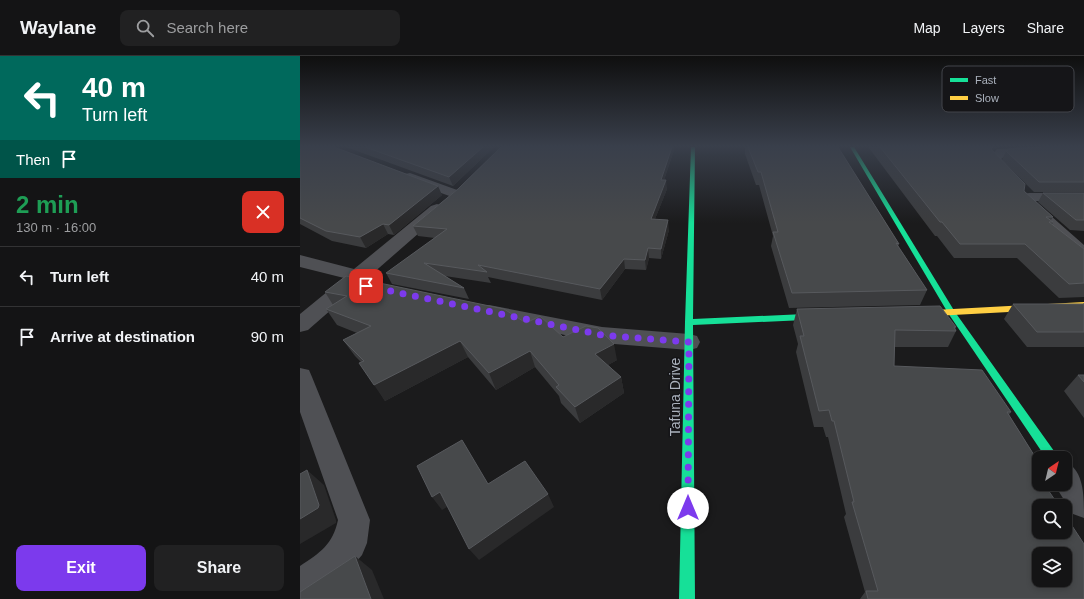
<!DOCTYPE html>
<meta charset="utf-8">
<style>
:root{--surface:#141415;--page:#212122;--text:#f1f3f6;--muted:#9d9ea0;--line:#333334;--accent:#7c3aed}
body{margin:0;font-family:Helvetica,sans-serif;background:var(--page);color:var(--text);height:100vh;display:flex;flex-direction:column;font-size:15px;white-space:nowrap}
*{box-sizing:border-box;margin:0}
p{font-size:13px;color:var(--muted)}
.icon{flex:none;width:22px;height:22px;fill:none;stroke:currentColor;stroke-width:2;stroke-linecap:round;stroke-linejoin:round}
.map{position:relative;flex:1;overflow:hidden}
.panel{display:flex;flex-direction:column;background:var(--surface);width:300px}
.panel>*{flex:none}
.hud{background:#00695c;color:#fff;overflow:hidden}
.needle{width:26px;rotate:35deg}
.tools{position:absolute;left:732px;top:395px;display:grid;gap:8px}
.tools a{display:grid;place-items:center;width:40px;height:40px;border-radius:8px;background:var(--surface);box-shadow:0 2px 6px #0003,0 0 0 1px var(--line);font-size:20px}
.pin{position:absolute;display:grid;place-items:center;width:34px;height:34px;color:#fff;margin:-17px;border-radius:8px;box-shadow:0 2px 6px #0006}
.me{position:absolute;width:44px;margin:-22px;rotate:0deg;stroke-linejoin:round;filter:drop-shadow(0 0 3px #0008)}
.turn{display:flex;align-items:center;gap:14px;height:84px;padding:0 16px;font-size:18px}
.turn .icon{width:52px;height:52px;stroke-width:2.5}
.turn b{display:block;font-size:28px;line-height:34px}
.then{display:flex;align-items:center;height:38px;padding:0 16px;background:#0003;gap:8px;font-size:15px}
.round{display:grid;place-items:center;flex:none;width:42px;height:42px;border-radius:8px;background:var(--page)}
.head{display:flex;align-items:center;justify-content:space-between;height:68px;padding:0 16px}
h1{font-size:24px;font-weight:700;line-height:30px;color:#1e9e55}
.cta{display:flex;gap:8px;margin-top:auto;padding:8px 16px}
.cta a{flex:1;height:46px;border-radius:8px;background:var(--accent);color:#fff;font-size:16px;font-weight:700;line-height:46px;text-align:center}
.cta a+a{background:var(--page);color:var(--text)}
ul{padding:0;list-style:none}
li{display:flex;align-items:center;gap:12px;height:60px;padding:0 16px;border-top:1px solid var(--line)}
li div{flex:1}
li b{display:block;font-size:15px}
li em{font-style:normal}
header{display:flex;align-items:center;gap:24px;box-sizing:border-box;height:56px;padding:0 20px;background:var(--surface);border-bottom:1px solid var(--line)}
header strong{font-size:19px}
nav{display:flex;gap:22px;margin-inline-start:auto;font-size:14px}
.search{width:280px;height:36px;background:var(--page);display:flex;align-items:center;gap:10px;box-sizing:border-box;padding:0 14px;border-radius:8px;color:var(--muted);font-size:15px}
main{display:flex;flex:1;min-height:0}
.map>svg:first-child{display:block}
</style>
<header>
<strong>Waylane</strong>
<div class="search"><svg class="icon" aria-label="search" viewBox="0 0 24 24"><circle cx="10" cy="10" r="6"/><path d="M15 15l6 6"/></svg>Search here</div>
<nav><a>Map</a><a>Layers</a><a>Share</a></nav>
</header>
<main>
<section class="panel">
<div class="hud">
<div class="turn"><svg class="icon" aria-label="left" viewBox="0 0 24 24"><path d="M17 20v-9H6M10 6l-5 5 5 5"/></svg><div><b>40 m</b>Turn left</div></div>
<div class="then">Then<svg class="icon" aria-label="arrive" viewBox="0 0 24 24"><path d="M6 21V4h12l-3 4 3 4H6"/></svg></div>
</div>
<div class="head"><div><h1>2 min</h1><p>130 m · 16:00</p></div><a class="round" style="background:#d93025;color:#fff"><svg class="icon" aria-label="close" viewBox="0 0 24 24"><path d="M6 6l12 12M18 6L6 18"/></svg></a></div>
<ul>
<li><svg class="icon" aria-label="left" viewBox="0 0 24 24"><path d="M17 20v-9H6M10 6l-5 5 5 5"/></svg><div><b>Turn left</b></div><em>40 m</em></li>
<li><svg class="icon" aria-label="arrive" viewBox="0 0 24 24"><path d="M6 21V4h12l-3 4 3 4H6"/></svg><div><b>Arrive at destination</b></div><em>90 m</em></li>
</ul>
<div class="cta"><a>Exit</a><a>Share</a></div>
</section>
<div class="map">
<svg width="784" height="543" viewBox="0 0 784 543">
<rect width="100%" height="100%" fill="#1b1b1c"/>
<g fill="none" stroke-linecap="round" stroke-linejoin="round">
<path fill="#4f5054" fill-rule="evenodd" d="M 728,91 L 784,91 L 784,95 L 705,100 L 700,104 L 716,120 L 714,123 C 703,126 693,113 687,104 L 697,93 Z
M 110,117 L 160,135 L 162,138 L 160,141 L 155,142 L 105,124 L 103,121 L 105,118 Z
M 729,137 L 784,137 L 784,145 L 734,145 L 784,189 L 784,203 L 778,202 L 721,150 L 718,143 L 724,138 Z
M 137,148 L 143,150 L 145,153 L 143,156 L 8,274 L 0,276 L 0,258 L 44,222 L 0,211 L 0,199 L 54,213 L 131,150 Z
M 189,249 L 302,271 L 389,278 L 397,280 L 400,286 L 397,292 L 389,294 L 302,287 L 182,261 L 178,256 L 182,251 Z
M 0,312 L 9,314 L 12,321 L 70,464 L 67,487 L 62,499 L 42,523 L 14,543 L 0,543 L 0,510 C 20,497 33,488 38,464 L 0,356 Z
M 765,405 C 784,415 784,438 784,462 L 773,458 L 754,428 L 765,428 Z"/>
<path fill="#16e098" fill-rule="evenodd" d="M 391,91 L 395,91 L 393,263 L 526,257 L 530,260 L 526,263 L 393,269 L 395,543 L 379,543 L 385,266 Z
M 550,91 L 554,91 L 655,256 L 759,402 L 746,402 L 648,257 Z"/>
<path fill="#ffcf43" fill-rule="evenodd" d="M 784,246 L 784,252 L 616,261 L 612,258 L 616,255 Z"/>
</g>
<path fill="#3b3c3e" d="M 0,91 L 142,139 L 94,179 L 88,178 L 66,192 L 32,185 L 0,168 Z
M 46,91 L 194,91 L 153,130 Z
M 201,91 L 374,91 L 374,94 L 364,124 L 367,133 L 355,163 L 369,174 L 361,203 L 349,202 L 346,214 L 325,213 L 302,244 L 188,221 L 191,227 L 145,220 L 164,232 L 169,243 L 92,228 L 86,217 L 135,182 L 118,180 L 113,170 L 158,133 Z
M 445,91 L 538,91 L 599,188 L 598,190 L 627,234 L 620,249 L 489,252 L 471,190 L 473,180 L 459,129 L 456,129 L 445,98 Z
M 569,91 L 697,91 L 693,96 L 724,135 L 753,161 L 751,164 L 753,166 L 752,169 L 784,193 L 784,241 L 759,242 L 717,202 L 654,202 L 637,180 L 635,180 L 569,92 Z
M 784,91 L 784,136 L 734,136 L 702,104 L 706,95 Z
M 743,137 L 784,137 L 784,175 L 770,174 L 738,146 Z
M 25,236 L 226,267 L 263,281 L 317,304 L 308,309 L 321,321 L 324,337 L 280,367 L 261,347 L 259,340 L 235,311 L 196,334 L 168,301 L 85,345 L 61,306 L 55,300 L 43,284 L 57,277 L 37,269 L 26,253 L 33,249 Z
M 784,247 L 784,291 L 727,291 L 704,263 L 713,248 L 783,248 Z
M 497,253 L 656,271 L 655,273 L 656,275 L 648,291 L 594,291 L 594,310 L 711,356 L 709,359 L 739,407 L 739,418 L 738,419 L 784,543 L 560,543 L 565,536 L 544,461 L 546,458 L 528,381 L 526,381 L 523,371 L 514,371 L 496,296 L 498,288 L 493,269 Z
M 778,319 L 784,319 L 784,362 L 764,335 Z"/>
<path fill="#29292a" d="M 183,91 L 194,91 L 153,130 L 149,121 Z
M 372,91 L 374,91 L 374,94 L 361,133 L 361,124 Z
M 693,91 L 697,91 L 686,105 L 691,93 Z
M 366,124 L 367,133 L 351,173 L 351,163 Z
M 138,130 L 142,139 L 94,179 L 89,169 Z
M 368,164 L 369,174 L 361,203 L 361,193 Z
M 83,168 L 88,178 L 66,192 L 60,181 Z
M 348,192 L 349,202 L 346,214 L 345,204 Z
M 324,203 L 325,213 L 302,244 L 300,233 Z
M 160,285 L 168,301 L 85,345 L 74,329 Z
M 314,288 L 317,304 L 299,314 L 295,298 Z
M 230,295 L 235,311 L 196,334 L 189,317 Z
M 321,321 L 324,337 L 280,367 L 275,351 Z
M 7,414 L 24,429 L 36,464 L 36,467 L 0,488 L 0,463 Z
M 140,436 L 150,449 L 142,454 L 132,441 Z
M 248,438 L 254,451 L 179,504 L 169,493 Z
M 55,500 L 72,514 L 84,543 L 71,543 Z"/>
<path fill="#47494b" stroke="#57595d" fill-rule="evenodd" d="M 0,91 L 34,91 L 138,130 L 89,169 L 83,168 L 60,181 L 26,175 L 0,162 Z
M 65,91 L 183,91 L 149,121 Z
M 201,91 L 372,91 L 361,124 L 366,124 L 351,163 L 368,164 L 361,193 L 348,192 L 345,204 L 324,203 L 300,233 L 178,209 L 187,216 L 124,207 L 164,232 L 86,217 L 147,173 L 113,170 L 158,133 Z
M 448,91 L 538,91 L 599,188 L 596,187 L 627,234 L 492,237 L 473,176 L 478,176 L 461,116 L 458,116 Z
M 580,91 L 693,91 L 691,93 L 725,128 L 724,135 L 753,161 L 746,161 L 753,166 L 749,166 L 784,193 L 784,227 L 769,228 L 725,188 L 660,188 L 642,166 L 640,166 Z
M 745,91 L 784,91 L 784,126 L 739,126 L 706,95 L 710,93 Z
M 743,137 L 784,137 L 784,164 L 776,164 Z
M 46,220 L 204,253 L 226,267 L 240,260 L 263,281 L 286,270 L 298,272 L 314,288 L 295,298 L 321,321 L 275,351 L 256,331 L 259,329 L 230,295 L 189,317 L 160,285 L 74,329 L 59,307 L 64,305 L 43,284 L 71,270 L 26,253 L 47,240 L 25,236 Z
M 713,248 L 784,248 L 784,276 L 737,276 Z
M 640,250 L 656,271 L 654,271 L 656,275 L 595,274 L 594,310 L 682,314 L 711,356 L 707,356 L 739,407 L 739,414 L 735,414 L 739,420 L 739,428 L 744,428 L 759,450 L 739,450 L 739,476 L 765,476 L 765,459 L 784,488 L 784,543 L 568,543 L 566,535 L 578,535 L 552,446 L 554,446 L 534,365 L 532,365 L 529,354 L 519,355 L 500,280 L 504,280 L 497,253 ZM 739,498 L 765,498 L 765,524 L 739,524 Z
M 778,319 L 784,319 L 784,326 Z
M 162,384 L 188,428 L 225,405 L 248,438 L 169,493 L 140,436 L 132,441 L 117,410 Z
M 7,414 L 19,449 L 18,452 L 0,463 L 0,418 Z
M 55,500 L 71,543 L 0,543 L 0,536 Z"/>
<linearGradient id="sky" x2="0" y2="1"><stop stop-color="#0f0f0f"/><stop offset="0.54" stop-color="#393f4b"/><stop offset="1" stop-color="#393f4b" stop-opacity="0"/></linearGradient>
<rect width="784" height="167" fill="url(#sky)"/>
<g fill="none" stroke-linecap="round" stroke-linejoin="round">
<path stroke="#7c3aed" stroke-width="7" stroke-dasharray="0 12.6" d="M 66,230 L 302,279 L 389,286 L 388,452"/>
</g>
<g text-anchor="middle" dominant-baseline="central" stroke-width="3" stroke-linejoin="round" paint-order="stroke">
<g font-size="14" fill="#abb2bd" stroke="#151518">
<text transform="translate(375 341) rotate(-90)">Tafuna Drive</text>
</g>
</g>
<rect x="642" y="10" width="132" height="46" rx="6" fill="#151518" stroke="#42444a" stroke-width="1"/>
<rect x="650" y="22" width="18" height="4" fill="#16e098"/>
<rect x="650" y="40" width="18" height="4" fill="#ffcf43"/>
<g font-size="11" fill="#abb2bd">
<text x="675" y="28">Fast</text>
<text x="675" y="46">Slow</text>
</g>
</svg>
<div class="tools">
<a><svg class="needle" viewBox="-14 -14 28 28"><path d="M0-13l5 13h-10z" fill="#e53935"/><path d="M0 13l5-13h-10z" fill="#9d9ea0"/></svg></a>
<a><svg class="icon" aria-label="search" viewBox="0 0 24 24"><circle cx="10" cy="10" r="6"/><path d="M15 15l6 6"/></svg></a>
<a><svg class="icon" aria-label="layers" viewBox="0 0 24 24"><path d="M12 4l9 5-9 5-9-5zM3 14l9 5 9-5"/></svg></a>
</div>
<div class="pin" style="left:66px;top:230px;background:#d93025"><svg class="icon" aria-label="arrive" viewBox="0 0 24 24"><path d="M6 21V4h12l-3 4 3 4H6"/></svg></div>
<svg class="me" style="left:388px;top:452px" viewBox="-20 -20 40 40"><circle r="19" fill="#fff"/><path d="M0-13L10 11 0 6-10 11z" fill="#7c3aed"/></svg>
</div>
</main>
